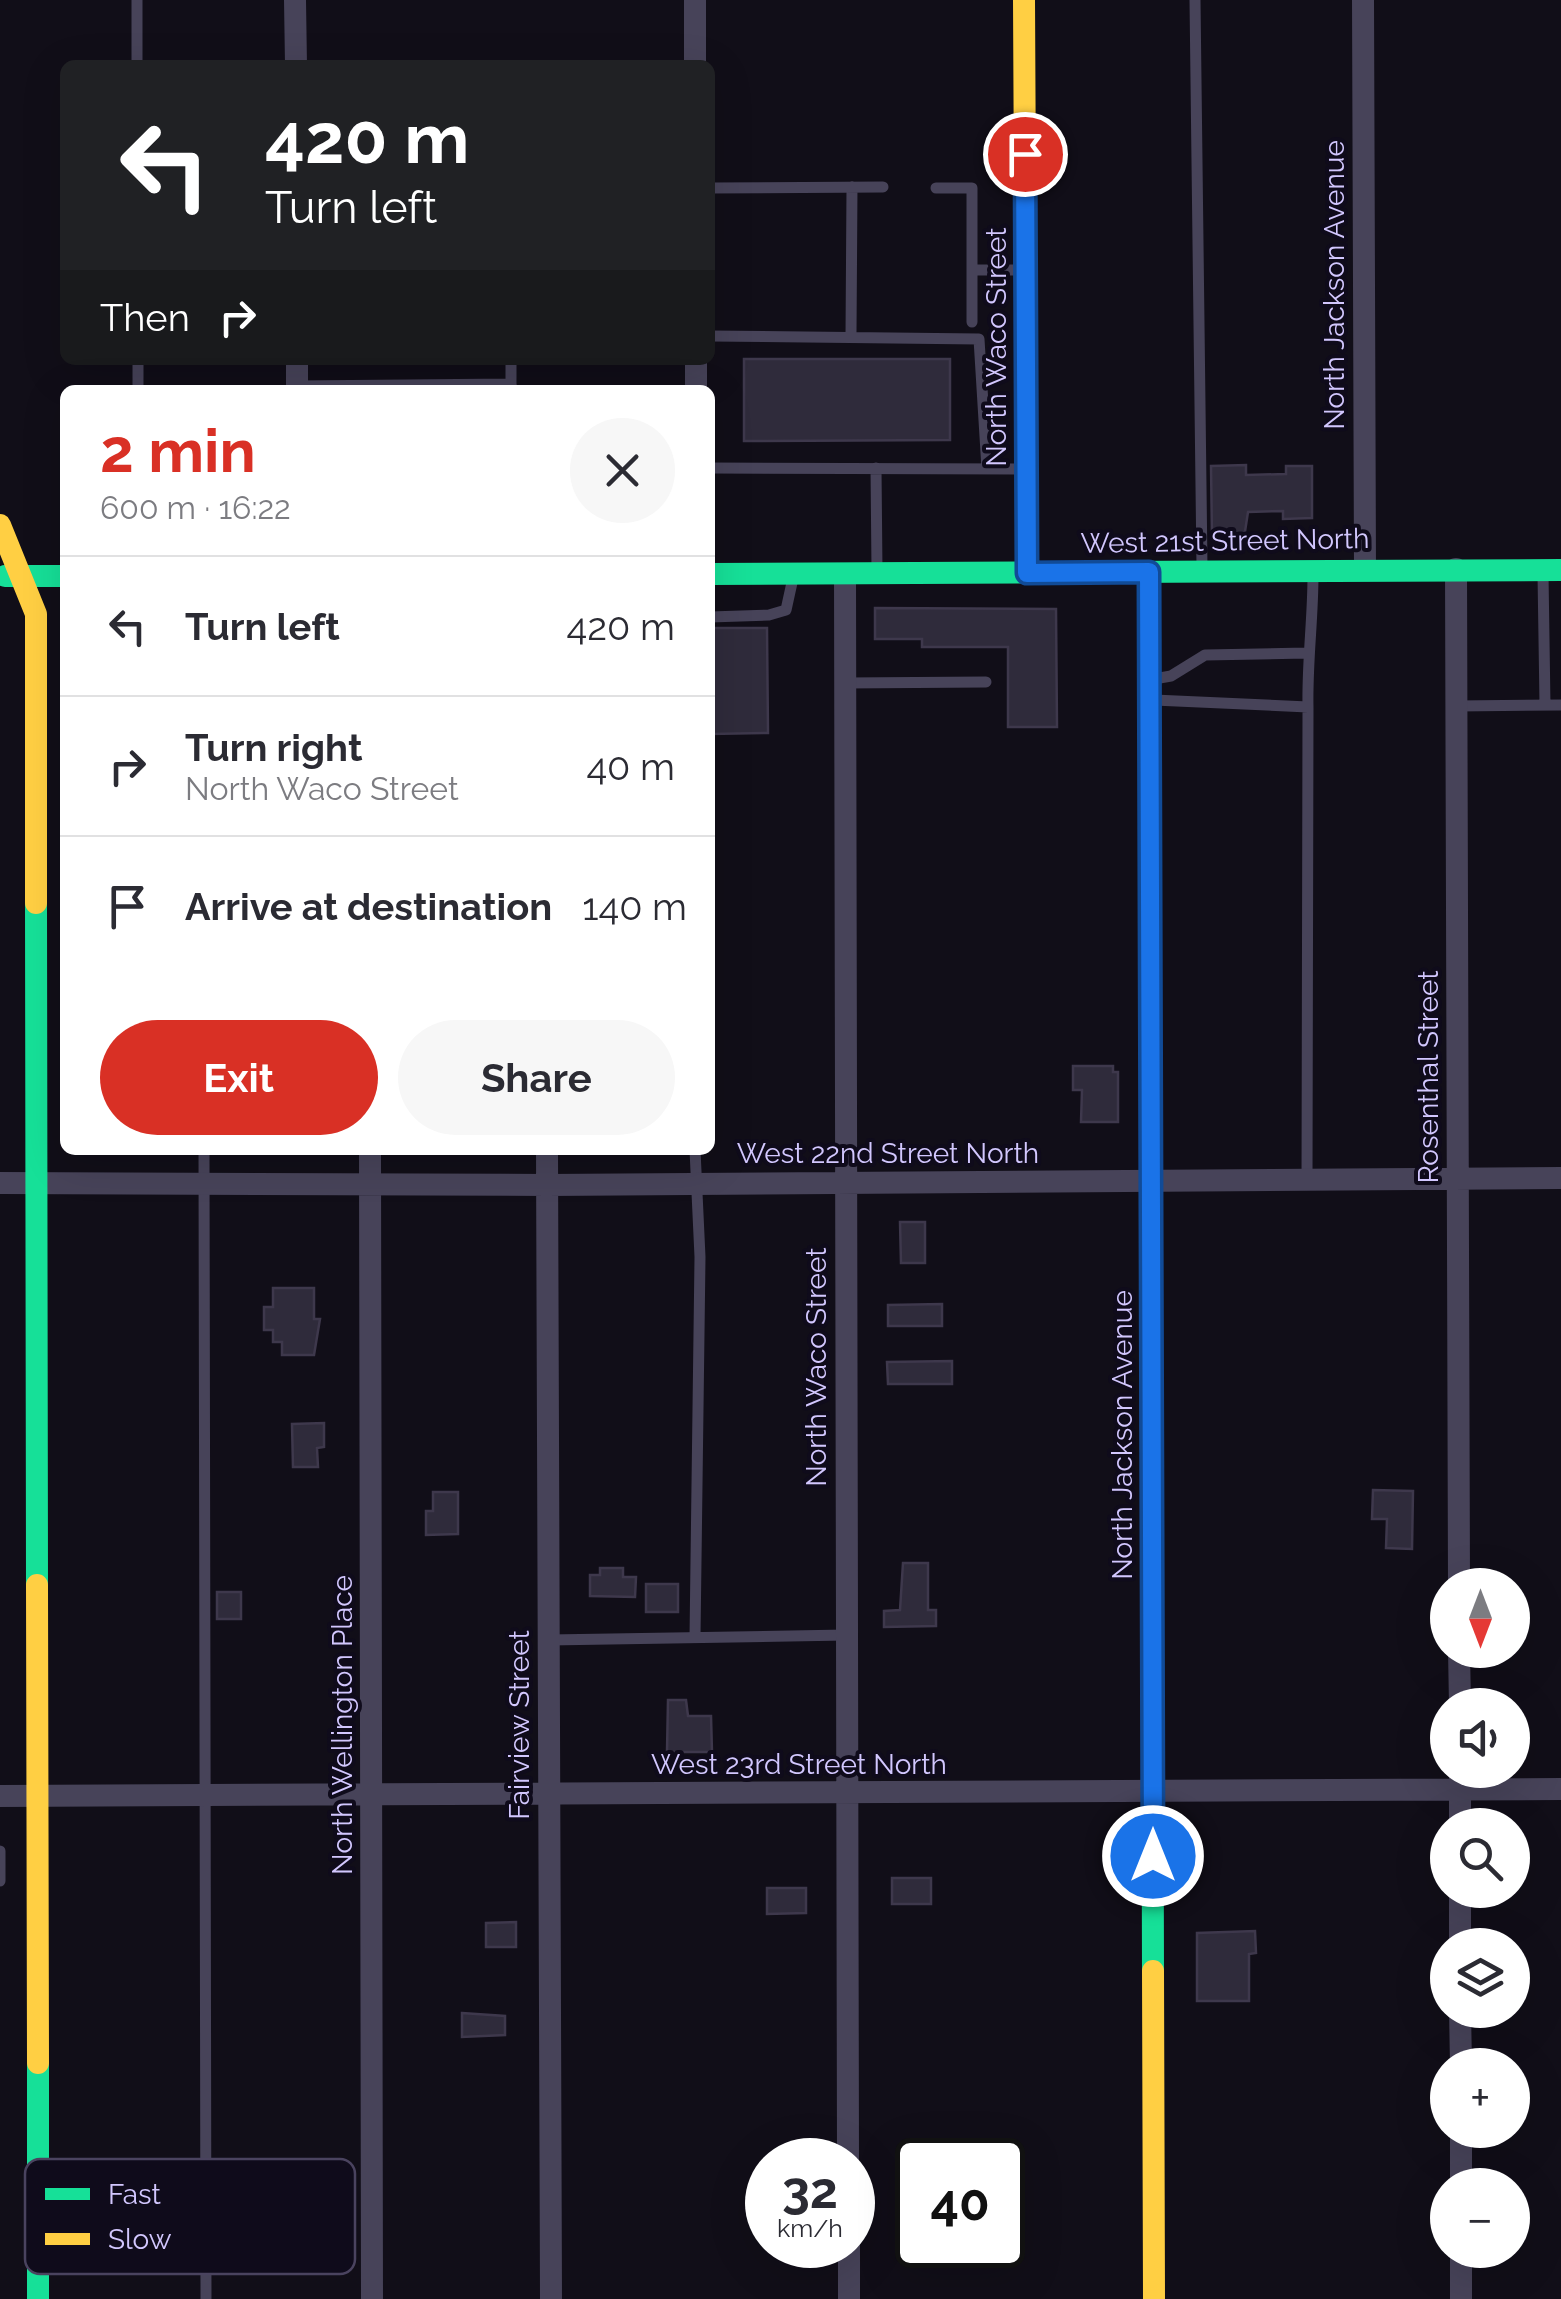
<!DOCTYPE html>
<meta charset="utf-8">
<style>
:root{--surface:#fff;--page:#f7f7f7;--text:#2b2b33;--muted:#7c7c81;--line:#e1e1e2;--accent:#d93025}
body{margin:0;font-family:Raleway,sans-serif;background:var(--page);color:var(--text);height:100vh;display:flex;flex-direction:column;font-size:38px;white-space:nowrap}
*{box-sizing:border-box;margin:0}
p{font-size:32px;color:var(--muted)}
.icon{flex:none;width:55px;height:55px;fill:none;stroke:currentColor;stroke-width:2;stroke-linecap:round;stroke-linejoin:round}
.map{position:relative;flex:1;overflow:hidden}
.details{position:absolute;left:60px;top:385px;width:655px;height:770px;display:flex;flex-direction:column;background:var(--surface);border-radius:15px;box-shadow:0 10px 40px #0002}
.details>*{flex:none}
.banner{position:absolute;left:60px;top:60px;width:655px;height:305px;border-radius:15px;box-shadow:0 10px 40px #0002;background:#202124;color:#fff;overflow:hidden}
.needle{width:65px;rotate:180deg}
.tools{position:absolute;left:1430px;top:1568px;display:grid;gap:20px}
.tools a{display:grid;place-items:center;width:100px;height:100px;border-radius:50%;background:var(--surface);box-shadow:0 10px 40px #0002;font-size:50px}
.speed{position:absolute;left:745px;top:2138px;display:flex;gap:20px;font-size:50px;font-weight:700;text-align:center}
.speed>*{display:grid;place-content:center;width:130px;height:130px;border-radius:50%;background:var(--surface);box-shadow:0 10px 40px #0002;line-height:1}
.speed small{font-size:25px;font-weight:400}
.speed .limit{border:5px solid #111;border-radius:15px;background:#fff;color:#111}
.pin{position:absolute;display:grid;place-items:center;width:85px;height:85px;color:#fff;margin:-42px;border:5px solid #fff;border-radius:50%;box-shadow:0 2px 10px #0007}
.me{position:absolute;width:110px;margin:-55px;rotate:0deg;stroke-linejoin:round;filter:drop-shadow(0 0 8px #0008)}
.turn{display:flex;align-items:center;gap:35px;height:210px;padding:0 40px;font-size:45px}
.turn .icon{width:130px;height:130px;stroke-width:2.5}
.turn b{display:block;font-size:70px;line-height:85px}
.then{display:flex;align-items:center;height:95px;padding:0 40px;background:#0003;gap:20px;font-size:38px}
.round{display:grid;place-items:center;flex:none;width:105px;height:105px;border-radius:52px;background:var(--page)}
.headline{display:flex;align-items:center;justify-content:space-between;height:170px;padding:0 40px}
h1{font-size:60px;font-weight:700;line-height:75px;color:var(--accent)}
.cta{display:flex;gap:20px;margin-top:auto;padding:20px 40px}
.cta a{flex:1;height:115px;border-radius:60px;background:var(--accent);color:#fff;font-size:40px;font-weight:700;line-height:115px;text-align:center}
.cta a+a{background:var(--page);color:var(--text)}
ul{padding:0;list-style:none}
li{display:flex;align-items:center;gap:30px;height:140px;padding:0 40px;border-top:2px solid var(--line)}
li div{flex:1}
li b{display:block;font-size:38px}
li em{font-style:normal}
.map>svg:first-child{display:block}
</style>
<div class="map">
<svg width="1561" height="2299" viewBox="0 0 1561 2299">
<rect width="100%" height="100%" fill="#110e18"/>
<path fill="#2f2b3b" stroke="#3e384c" stroke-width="2.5" d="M 744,359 L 950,359 L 950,440 L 744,441 Z
M 1246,465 L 1246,475 L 1286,474 L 1286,466 L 1312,466 L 1312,518 L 1283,519 L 1283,511 L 1248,512 L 1244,538 L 1212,538 L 1211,466 Z
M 875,608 L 1056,609 L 1057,727 L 1008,727 L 1008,647 L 922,647 L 922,639 L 875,639 Z
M 710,628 L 767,628 L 768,733 L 710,734 Z
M 1073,1066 L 1113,1066 L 1113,1072 L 1118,1072 L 1118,1122 L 1081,1122 L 1082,1090 L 1073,1090 Z
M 900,1222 L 925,1222 L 925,1263 L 901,1263 Z
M 273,1288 L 314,1288 L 314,1319 L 320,1319 L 314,1355 L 282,1355 L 282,1342 L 273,1342 L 273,1330 L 264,1330 L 264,1307 L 273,1307 Z
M 942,1304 L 942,1326 L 888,1326 L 888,1305 Z
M 952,1361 L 952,1384 L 888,1384 L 887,1362 Z
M 324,1423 L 324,1447 L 317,1448 L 318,1467 L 293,1467 L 292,1424 Z
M 1373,1490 L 1413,1491 L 1412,1549 L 1386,1548 L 1387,1519 L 1372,1519 Z
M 433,1492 L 458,1492 L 458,1534 L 426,1535 L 426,1511 L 433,1511 Z
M 903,1563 L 928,1563 L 928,1610 L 936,1610 L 936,1626 L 884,1627 L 884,1611 L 900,1610 Z
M 600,1568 L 623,1568 L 623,1577 L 636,1577 L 635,1597 L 590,1596 L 590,1575 L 600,1575 Z
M 646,1584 L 678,1584 L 678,1612 L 646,1612 Z
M 217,1592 L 241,1592 L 241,1619 L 217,1619 Z
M 668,1700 L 686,1700 L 688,1716 L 711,1716 L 712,1752 L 667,1752 Z
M 892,1878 L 931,1878 L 931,1904 L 892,1904 Z
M 767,1888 L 806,1888 L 806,1913 L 767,1914 Z
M 516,1922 L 516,1947 L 486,1947 L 486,1923 Z
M 1255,1931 L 1256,1953 L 1249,1954 L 1249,2001 L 1197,2001 L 1197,1933 Z
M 462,2013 L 505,2016 L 505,2035 L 462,2037 Z"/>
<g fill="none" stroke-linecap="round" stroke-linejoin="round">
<path stroke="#474359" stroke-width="11" d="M 137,0 L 137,65
M 1195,0 L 1202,567
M 710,188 L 883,187
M 936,188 L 972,188 L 972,322
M 972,270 L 1021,270
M 851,335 L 852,187
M 710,336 L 979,339 L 987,469
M 138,360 L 138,390
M 511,360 L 511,384
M 297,386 L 511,384 L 512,390
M 710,468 L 1022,469
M 876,468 L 877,570
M 1543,574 L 1545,705
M 710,617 L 769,615 L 786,610 L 793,578
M 1154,679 L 1171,676 L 1205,655 L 1306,653
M 845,683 L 986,682
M 1154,700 L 1308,707 C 1307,662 1313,620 1313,575
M 1457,706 L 1561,705
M 204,1150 L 206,2299
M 695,1150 L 700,1257 L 695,1637
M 1307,1180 L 1308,707
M 549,1640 L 846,1635
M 0,1851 L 0,1881"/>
<path stroke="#474359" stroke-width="22" d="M 295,0 L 296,65
M 695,0 L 695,65
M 1363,0 L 1365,570
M 297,360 L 297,390
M 696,360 L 696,390
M 1456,569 L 1459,1585
M 845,574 L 848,2160
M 370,1150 L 372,2299
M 547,1150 L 551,2299
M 0,1183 L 547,1185 L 1561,1178
M 1459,1650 L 1460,1705
M 1460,1770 L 1460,1825
M 0,1796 L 1561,1789
M 1460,1890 L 1460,1945
M 1460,2010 L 1461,2065
M 1461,2130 L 1461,2185
M 849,2245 L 849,2299
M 1461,2250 L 1461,2299"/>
<path stroke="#16e098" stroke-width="22" d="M 710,574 L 1561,570
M 5,576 L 65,576
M 36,903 L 37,1585
M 1151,1165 L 1153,1971
M 38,2063 L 38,2299"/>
<path stroke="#ffcf43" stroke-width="22" d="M 1024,0 L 1027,573
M 0,525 L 36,614 L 36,903
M 1149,572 L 1151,1165
M 37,1585 L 38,2063
M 1153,1971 L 1154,2299"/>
</g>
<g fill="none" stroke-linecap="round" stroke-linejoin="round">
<g stroke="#114b97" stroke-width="25">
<path id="route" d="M 1025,154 L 1027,573 L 1149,572 L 1153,1856"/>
</g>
<use href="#route" stroke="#1a73e8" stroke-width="18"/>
</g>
<g text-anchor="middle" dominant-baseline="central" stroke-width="8" stroke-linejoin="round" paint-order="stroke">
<g font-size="28" fill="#d2c7fe" stroke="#0f0b1b">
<text transform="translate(1334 285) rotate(-90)">North Jackson Avenue</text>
<text transform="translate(996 347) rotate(-90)">North Waco Street</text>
<text transform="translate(1225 541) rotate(-1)">West 21st Street North</text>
<text transform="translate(1428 1077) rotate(-90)">Rosenthal Street</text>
<text x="888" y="1153">West 22nd Street North</text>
<text transform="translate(816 1367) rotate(-90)">North Waco Street</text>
<text transform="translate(1122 1435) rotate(-90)">North Jackson Avenue</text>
<text transform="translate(342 1725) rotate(-90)">North Wellington Place</text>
<text transform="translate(519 1725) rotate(-90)">Fairview Street</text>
<text x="799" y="1764">West 23rd Street North</text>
</g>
</g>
<rect x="25" y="2159" width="330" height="115" rx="15" fill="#0f0b1b" stroke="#4a435f" stroke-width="2.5"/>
<rect x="45" y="2188" width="45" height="12" fill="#16e098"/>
<rect x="45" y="2233" width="45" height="12" fill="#ffcf43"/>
<g font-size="28" fill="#d2c7fe">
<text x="108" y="2204">Fast</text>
<text x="108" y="2249">Slow</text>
</g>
</svg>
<div class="tools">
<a><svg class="needle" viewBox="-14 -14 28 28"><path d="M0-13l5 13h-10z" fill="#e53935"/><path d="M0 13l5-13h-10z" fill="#7c7c81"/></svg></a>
<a><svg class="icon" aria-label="sound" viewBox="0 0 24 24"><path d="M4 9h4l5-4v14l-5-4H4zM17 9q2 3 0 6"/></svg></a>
<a><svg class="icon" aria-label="search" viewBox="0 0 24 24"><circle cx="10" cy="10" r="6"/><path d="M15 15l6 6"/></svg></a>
<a><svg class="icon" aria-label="layers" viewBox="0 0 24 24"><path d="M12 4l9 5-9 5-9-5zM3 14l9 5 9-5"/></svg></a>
<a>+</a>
<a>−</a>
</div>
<div class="speed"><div>32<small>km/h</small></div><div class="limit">40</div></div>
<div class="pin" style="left:1025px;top:154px;background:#d93025"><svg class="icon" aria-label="arrive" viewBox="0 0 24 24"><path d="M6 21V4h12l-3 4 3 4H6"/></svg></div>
<svg class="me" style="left:1153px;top:1856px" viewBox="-20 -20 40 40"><circle r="17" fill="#1a73e8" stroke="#fff" stroke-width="3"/><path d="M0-11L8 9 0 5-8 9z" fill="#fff"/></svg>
<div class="banner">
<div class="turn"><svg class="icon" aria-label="left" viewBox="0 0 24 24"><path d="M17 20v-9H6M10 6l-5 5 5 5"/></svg><div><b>420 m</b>Turn left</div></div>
<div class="then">Then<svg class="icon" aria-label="right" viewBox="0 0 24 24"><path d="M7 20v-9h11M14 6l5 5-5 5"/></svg></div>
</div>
<section class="details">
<div class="headline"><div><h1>2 min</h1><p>600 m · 16:22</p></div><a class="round"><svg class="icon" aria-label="close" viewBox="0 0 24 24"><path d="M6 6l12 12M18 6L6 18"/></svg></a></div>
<ul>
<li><svg class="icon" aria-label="left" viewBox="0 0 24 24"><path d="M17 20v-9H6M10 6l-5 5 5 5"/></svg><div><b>Turn left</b></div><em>420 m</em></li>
<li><svg class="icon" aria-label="right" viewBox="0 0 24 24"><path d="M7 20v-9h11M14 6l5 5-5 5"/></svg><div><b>Turn right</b><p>North Waco Street</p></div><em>40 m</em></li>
<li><svg class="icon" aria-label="arrive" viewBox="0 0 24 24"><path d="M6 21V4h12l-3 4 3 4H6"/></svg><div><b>Arrive at destination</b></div><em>140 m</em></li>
</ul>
<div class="cta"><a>Exit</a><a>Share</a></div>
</section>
</div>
